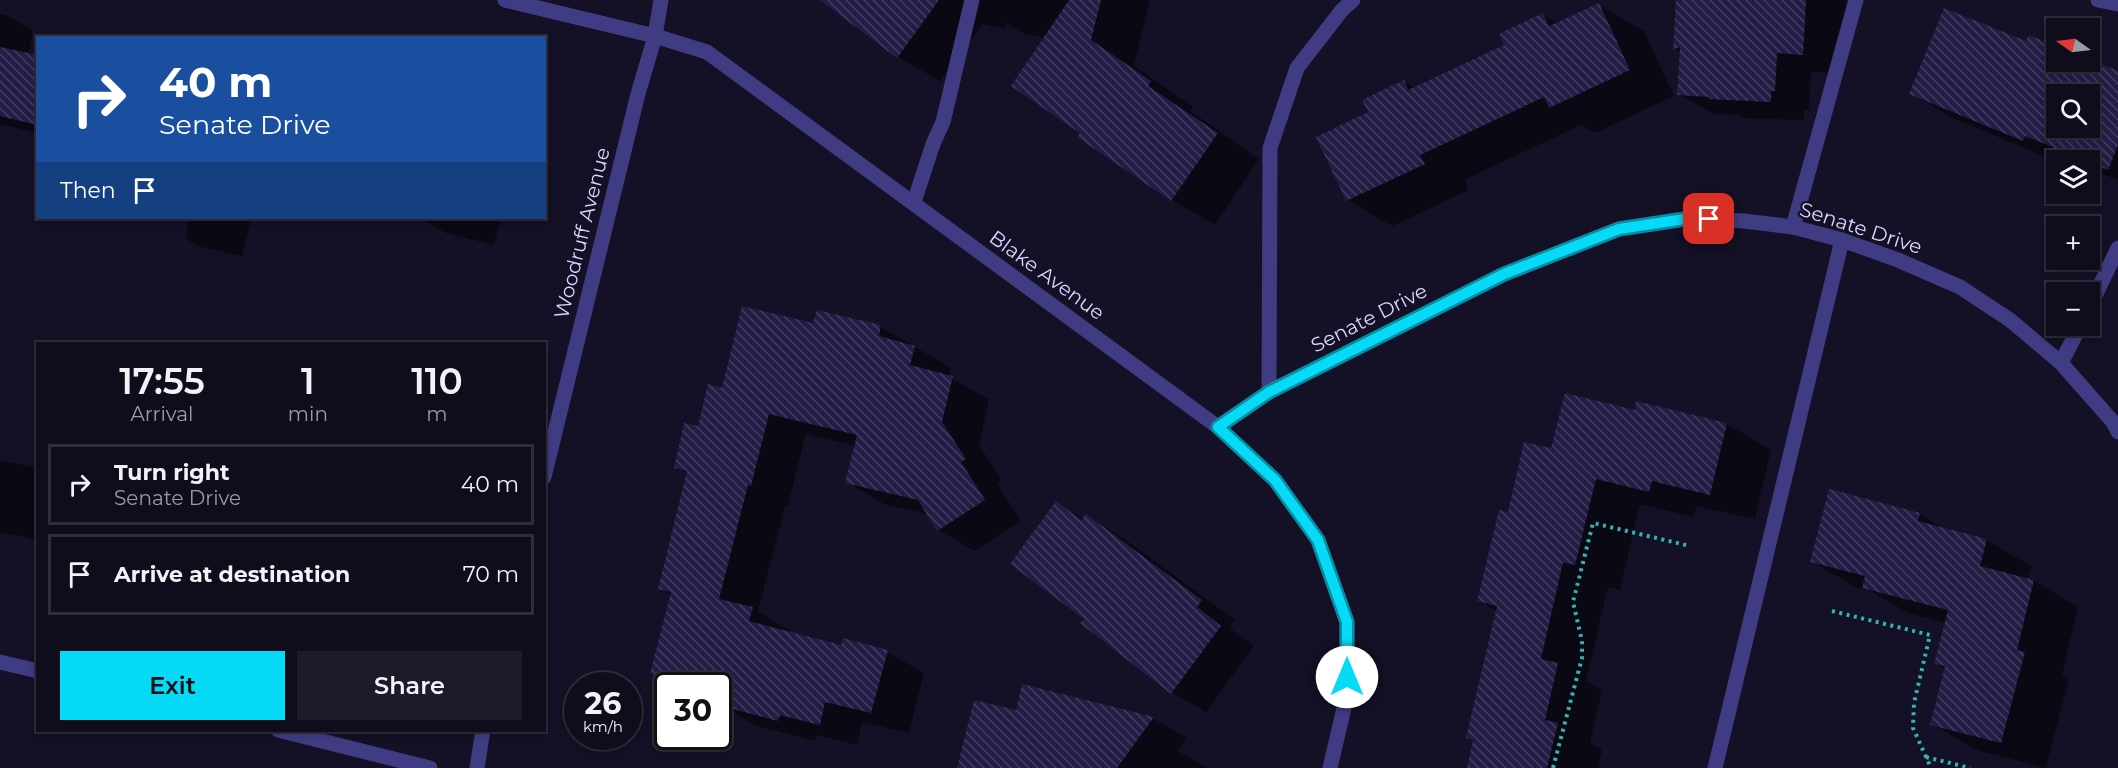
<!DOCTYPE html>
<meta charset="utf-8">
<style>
:root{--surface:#0f0c1c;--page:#1d1a29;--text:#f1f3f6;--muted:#9b9ba3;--line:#2f2c3b;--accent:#07daf7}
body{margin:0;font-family:Montserrat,sans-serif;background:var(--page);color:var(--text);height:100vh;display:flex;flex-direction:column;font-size:22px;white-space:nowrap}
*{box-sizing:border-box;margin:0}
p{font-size:20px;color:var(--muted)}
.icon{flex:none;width:33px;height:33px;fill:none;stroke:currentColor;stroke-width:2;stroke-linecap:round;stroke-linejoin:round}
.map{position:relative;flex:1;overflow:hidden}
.side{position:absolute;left:36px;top:342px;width:510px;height:390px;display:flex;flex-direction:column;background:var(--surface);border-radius:0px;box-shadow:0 3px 9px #0003,0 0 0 2px var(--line)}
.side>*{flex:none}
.top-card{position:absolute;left:36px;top:36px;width:510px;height:183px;border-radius:0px;box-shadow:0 3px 9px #0003,0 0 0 2px var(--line);background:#1a4fa0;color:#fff;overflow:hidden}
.needle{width:39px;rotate:284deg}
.fabs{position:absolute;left:2046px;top:18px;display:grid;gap:12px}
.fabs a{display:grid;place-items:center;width:54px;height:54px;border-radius:0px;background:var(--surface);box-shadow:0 3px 9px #0003,0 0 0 2px var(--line);font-size:30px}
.speed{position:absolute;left:564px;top:672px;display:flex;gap:12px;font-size:30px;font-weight:700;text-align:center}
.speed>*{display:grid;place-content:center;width:78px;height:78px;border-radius:50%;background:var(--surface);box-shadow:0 3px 9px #0003,0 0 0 2px var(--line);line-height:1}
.speed small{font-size:15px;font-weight:400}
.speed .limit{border:3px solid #111;border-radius:9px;background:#fff;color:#111}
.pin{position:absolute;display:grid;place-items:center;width:51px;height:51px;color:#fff;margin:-26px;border-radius:12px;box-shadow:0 3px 9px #0006}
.me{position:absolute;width:66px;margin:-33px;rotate:0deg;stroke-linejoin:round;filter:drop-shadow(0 0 4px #0008)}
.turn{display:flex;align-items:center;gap:21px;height:126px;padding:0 24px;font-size:27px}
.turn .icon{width:78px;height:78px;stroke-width:2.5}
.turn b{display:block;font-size:42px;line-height:51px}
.then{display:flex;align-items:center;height:57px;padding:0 24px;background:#0003;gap:12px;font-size:22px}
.eta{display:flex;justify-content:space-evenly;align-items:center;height:102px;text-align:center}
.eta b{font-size:36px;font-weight:600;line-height:42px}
.button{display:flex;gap:12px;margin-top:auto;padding:12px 24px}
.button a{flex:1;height:69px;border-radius:0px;background:var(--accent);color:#111;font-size:24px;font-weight:600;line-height:69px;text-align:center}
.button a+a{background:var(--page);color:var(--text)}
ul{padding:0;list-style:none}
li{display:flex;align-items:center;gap:18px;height:81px;margin:0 12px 9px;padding:0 12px;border:3px solid var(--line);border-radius:0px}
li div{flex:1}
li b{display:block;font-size:22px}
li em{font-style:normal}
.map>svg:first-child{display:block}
</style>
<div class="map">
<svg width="2118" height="768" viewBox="0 0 2118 768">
<defs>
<pattern id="building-back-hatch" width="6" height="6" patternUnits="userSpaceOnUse" patternTransform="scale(1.5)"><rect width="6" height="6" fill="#251c46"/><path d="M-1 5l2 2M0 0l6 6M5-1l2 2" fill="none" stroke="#443c62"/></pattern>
</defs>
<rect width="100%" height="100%" fill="#141025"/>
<path fill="#0007" fill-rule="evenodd" d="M 823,0 L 1150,0 L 1134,66 L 1193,107 L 1190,111 L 1259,159 L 1215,225 L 1172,200 L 1080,137 L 1082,133 L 1045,38 L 1024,34 L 1006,23 L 1004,29 L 983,24 L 940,81 L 897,56 Z
M 1677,0 L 1846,0 L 1843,56 L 1836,73 L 1811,72 L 1809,110 L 1804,110 L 1804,120 L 1744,118 L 1740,115 L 1713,114 L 1679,94 L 1681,53 L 1674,49 Z
M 1599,5 L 1644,31 L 1674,96 L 1595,133 L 1581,125 L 1464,180 L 1469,190 L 1392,226 L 1348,200 L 1318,137 L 1370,113 L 1404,82 L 1415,88 L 1506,46 L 1543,15 L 1559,24 Z
M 0,14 L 8,16 L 33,30 L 28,55 L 38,57 L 38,133 L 0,124 Z
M 2030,37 L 2056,48 L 2056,62 L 2090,61 L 2118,73 L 2118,180 L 2090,169 L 2090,160 L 2056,161 L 1955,119 L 1911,93 L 2027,43 ZM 2056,94 L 2090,94 L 2090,128 L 2056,128 Z
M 190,218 L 251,218 L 242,256 L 198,246 L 185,238 Z
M 421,218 L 501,218 L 494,245 L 446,233 Z
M 818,312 L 881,327 L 951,368 L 949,377 L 989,399 L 979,445 L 1002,481 L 997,484 L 1021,521 L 975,551 L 938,530 L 928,514 L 884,504 L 847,482 L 856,446 L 806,434 L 788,506 L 785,506 L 758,612 L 789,630 L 789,633 L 842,647 L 887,652 L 924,673 L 909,733 L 862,722 L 857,745 L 817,735 L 815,741 L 757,726 L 720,705 L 718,686 L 673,686 L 652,673 L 671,595 L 660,588 L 688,474 L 676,467 L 724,389 L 815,325 Z
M 1636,411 L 1727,424 L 1771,450 L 1755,519 L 1696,506 L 1694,517 L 1640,504 L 1620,590 L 1608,587 L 1586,681 L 1602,690 L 1590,743 L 1602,750 L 1598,768 L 1468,768 L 1475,742 L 1467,737 L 1497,611 L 1479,601 L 1509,514 L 1552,450 Z
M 0,460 L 38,468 L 38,540 L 0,532 Z
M 1056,503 L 1084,519 L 1087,516 L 1120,536 L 1235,620 L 1230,628 L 1254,646 L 1206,712 L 1172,692 L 1082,623 L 1086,619 Z
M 1919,514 L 1946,530 L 1986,540 L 2031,566 L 2027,580 L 2034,581 L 2078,607 L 2062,675 L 2069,679 L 2046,768 L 1976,750 L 1932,724 L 1946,669 L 1935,663 L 1946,623 L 1908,613 L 1869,590 L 1856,587 L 1811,561 Z
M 1023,686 L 1154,719 L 1187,738 L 1177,751 L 1208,768 L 959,768 L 1017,712 Z"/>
<path fill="url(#building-back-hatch)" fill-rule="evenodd" d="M 820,0 L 939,0 L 897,58 Z
M 1069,0 L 1101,0 L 1091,40 L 1151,81 L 1148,86 L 1218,133 L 1171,201 L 1077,137 L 1080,133 L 1011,86 Z
M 1676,0 L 1806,0 L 1803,55 L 1777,53 L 1775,91 L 1771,91 L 1771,102 L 1709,99 L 1709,97 L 1677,95 L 1680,47 L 1673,50 Z
M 1599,3 L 1630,70 L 1549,108 L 1544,97 L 1420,155 L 1425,164 L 1346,201 L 1316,137 L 1368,112 L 1362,100 L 1404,80 L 1408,90 L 1504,45 L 1499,34 L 1543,13 L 1549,26 Z
M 1944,8 L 2026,41 L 2029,35 L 2056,46 L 2056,62 L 2090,62 L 2090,59 L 2118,71 L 2118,145 L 2108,170 L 2090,163 L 2090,160 L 2084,160 L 2025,136 L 2023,141 L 1909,94 ZM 2056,94 L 2090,94 L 2090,128 L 2056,128 Z
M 0,47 L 38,55 L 38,125 L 0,116 Z
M 742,306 L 813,323 L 817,310 L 881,325 L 879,336 L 915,346 L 910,365 L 953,376 L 942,422 L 966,459 L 961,462 L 985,500 L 937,531 L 918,500 L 845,483 L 857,435 L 769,414 L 751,486 L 748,485 L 719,599 L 753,607 L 749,621 L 841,645 L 843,638 L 888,650 L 871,713 L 825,702 L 820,725 L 780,715 L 778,721 L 718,705 L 718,686 L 696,686 L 650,674 L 671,592 L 658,589 L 687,471 L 674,468 L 684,423 L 698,426 L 708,384 L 722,388 Z
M 1565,393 L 1635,410 L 1636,401 L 1727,423 L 1710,495 L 1652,481 L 1649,492 L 1596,479 L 1575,565 L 1563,562 L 1541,659 L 1558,663 L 1545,720 L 1558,723 L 1547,768 L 1467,768 L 1473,740 L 1466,738 L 1497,606 L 1477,601 L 1499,510 L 1508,512 L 1524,442 L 1551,448 Z
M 1829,489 L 1920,513 L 1918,521 L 1987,539 L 1980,566 L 2034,580 L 2017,650 L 2025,652 L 2001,743 L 1930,725 L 1945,666 L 1934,664 L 1948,610 L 1862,588 L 1865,576 L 1810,562 Z
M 1056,501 L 1081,520 L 1086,514 L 1202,600 L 1197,607 L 1221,626 L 1171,694 L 1080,623 L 1084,619 L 1010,564 Z
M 1022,684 L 1154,717 L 1117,768 L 957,768 L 974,700 L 1016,710 Z"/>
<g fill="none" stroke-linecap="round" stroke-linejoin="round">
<path stroke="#33b4af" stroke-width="4" stroke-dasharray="3 4.5" stroke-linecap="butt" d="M 1832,611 L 1930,635 L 1914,703 L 1913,728 L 1931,768
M 1926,757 L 1970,768
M 1553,768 L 1582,658 L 1582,641 L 1573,602 L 1593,523 L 1690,546"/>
<path stroke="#403c83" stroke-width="15" d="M 2098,0 L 2118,4
M 914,202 L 933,144 L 943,122 L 972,0
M 1793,227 L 1856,0
M 2090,306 L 2118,248
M 2061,363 L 2080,326
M 1269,392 L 1270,148 L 1297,68 L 1342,10 L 1353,0
M 1715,768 L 1842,240"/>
<path stroke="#403c83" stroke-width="15" d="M 505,0 L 655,36 L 707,52 L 1218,427 L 1275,480 L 1318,540 L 1347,622 L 1347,695 L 1330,768
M 1218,427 L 1269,392 L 1505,274 L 1619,229 L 1691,218 L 1744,221 L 1793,227 L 1842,240 L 1898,260 L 1960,287 L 2010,320 L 2061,363 L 2113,422 L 2118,432
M 544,477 L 638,94 L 655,36 L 661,0
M 0,662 L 38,671
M 278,730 L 430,768
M 477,768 L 483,730"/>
</g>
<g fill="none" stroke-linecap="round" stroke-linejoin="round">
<g stroke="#058ea1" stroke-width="15">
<path id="route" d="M 1347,677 L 1347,622 L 1318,540 L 1275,480 L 1218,427 L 1269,392 L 1504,274 L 1619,229 L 1691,218 L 1709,219"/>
</g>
<use href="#route" stroke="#07daf7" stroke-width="10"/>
</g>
<g text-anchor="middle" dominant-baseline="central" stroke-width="4.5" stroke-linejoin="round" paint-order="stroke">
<g font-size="20" fill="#dad5fe" stroke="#141025">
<text transform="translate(1861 228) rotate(18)">Senate Drive</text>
<text transform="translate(582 233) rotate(-76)">Woodruff Avenue</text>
<text transform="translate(1047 275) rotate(36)">Blake Avenue</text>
<text transform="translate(1369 318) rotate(-27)">Senate Drive</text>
</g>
</g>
</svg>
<div class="fabs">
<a><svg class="needle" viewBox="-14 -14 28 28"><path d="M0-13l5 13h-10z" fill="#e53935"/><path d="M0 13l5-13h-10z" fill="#9b9ba3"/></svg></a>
<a><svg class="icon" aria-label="search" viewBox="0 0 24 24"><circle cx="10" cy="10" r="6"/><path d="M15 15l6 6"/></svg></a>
<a><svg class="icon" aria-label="layers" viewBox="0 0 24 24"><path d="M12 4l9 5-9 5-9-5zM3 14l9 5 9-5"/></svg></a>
<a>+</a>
<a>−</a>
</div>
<div class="speed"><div>26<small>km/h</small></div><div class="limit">30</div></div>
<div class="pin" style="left:1709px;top:219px;background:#d93025"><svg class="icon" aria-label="arrive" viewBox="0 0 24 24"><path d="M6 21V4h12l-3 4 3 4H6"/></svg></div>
<svg class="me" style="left:1347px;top:677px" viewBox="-20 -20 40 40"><circle r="19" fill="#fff"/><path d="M0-13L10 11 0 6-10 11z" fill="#07daf7"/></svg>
<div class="top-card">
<div class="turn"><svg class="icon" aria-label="right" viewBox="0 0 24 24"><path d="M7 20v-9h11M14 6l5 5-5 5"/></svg><div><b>40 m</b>Senate Drive</div></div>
<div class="then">Then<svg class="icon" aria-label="arrive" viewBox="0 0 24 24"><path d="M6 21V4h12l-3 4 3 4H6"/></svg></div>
</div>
<section class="side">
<div class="eta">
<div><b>17:55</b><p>Arrival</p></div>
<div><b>1</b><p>min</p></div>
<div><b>110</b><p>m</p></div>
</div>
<ul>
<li><svg class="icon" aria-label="right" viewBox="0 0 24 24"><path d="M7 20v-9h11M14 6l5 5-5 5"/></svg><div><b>Turn right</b><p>Senate Drive</p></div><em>40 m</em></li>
<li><svg class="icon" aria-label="arrive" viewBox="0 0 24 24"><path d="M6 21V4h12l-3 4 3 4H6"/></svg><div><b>Arrive at destination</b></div><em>70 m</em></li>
</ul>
<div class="button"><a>Exit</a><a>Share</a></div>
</section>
</div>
